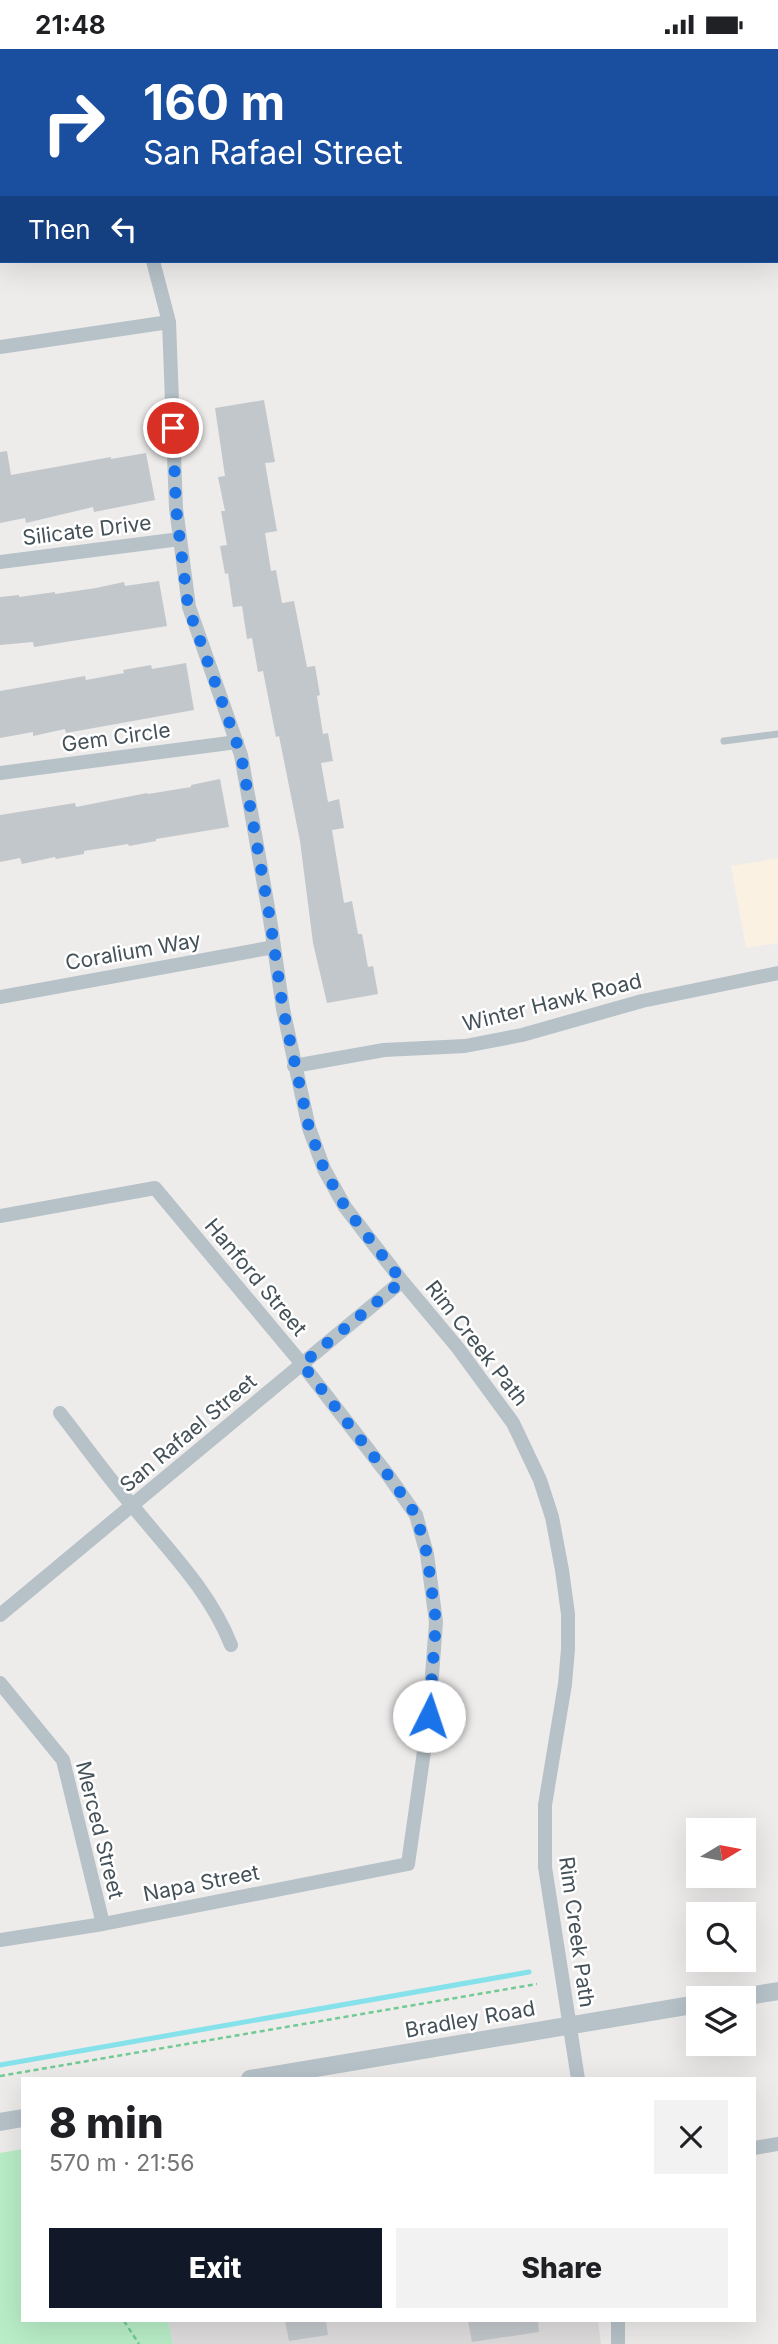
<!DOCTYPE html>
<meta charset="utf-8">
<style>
:root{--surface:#fff;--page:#f2f2f2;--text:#202124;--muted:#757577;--accent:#111827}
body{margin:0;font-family:Inter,sans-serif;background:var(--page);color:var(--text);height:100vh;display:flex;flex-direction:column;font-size:26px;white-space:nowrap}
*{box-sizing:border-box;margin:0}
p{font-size:23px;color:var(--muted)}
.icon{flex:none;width:38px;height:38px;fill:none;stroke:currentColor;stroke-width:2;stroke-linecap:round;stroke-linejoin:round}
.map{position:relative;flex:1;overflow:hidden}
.drawer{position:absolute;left:21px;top:2028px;width:735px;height:245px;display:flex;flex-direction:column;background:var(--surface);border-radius:0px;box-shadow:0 7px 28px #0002}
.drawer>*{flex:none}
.hud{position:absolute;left:0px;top:0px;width:779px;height:214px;box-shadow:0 7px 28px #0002;background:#1a4fa0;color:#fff;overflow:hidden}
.needle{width:46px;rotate:80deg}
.controls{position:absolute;left:686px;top:1769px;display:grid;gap:14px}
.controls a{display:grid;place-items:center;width:70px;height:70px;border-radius:0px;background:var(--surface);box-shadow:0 7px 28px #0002;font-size:35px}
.pin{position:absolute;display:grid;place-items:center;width:60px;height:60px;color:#fff;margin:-30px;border:4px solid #fff;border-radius:50%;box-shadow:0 2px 7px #0007}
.me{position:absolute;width:77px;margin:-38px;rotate:4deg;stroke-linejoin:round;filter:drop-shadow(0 0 5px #0008)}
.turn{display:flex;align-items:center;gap:24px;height:147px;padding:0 28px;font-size:32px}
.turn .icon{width:91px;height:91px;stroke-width:2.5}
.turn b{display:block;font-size:49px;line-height:60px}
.then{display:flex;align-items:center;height:66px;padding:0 28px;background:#0003;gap:14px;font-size:26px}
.round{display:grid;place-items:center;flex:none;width:74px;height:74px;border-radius:0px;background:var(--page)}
.headline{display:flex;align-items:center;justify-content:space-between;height:119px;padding:0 28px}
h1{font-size:42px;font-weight:800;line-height:52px}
.button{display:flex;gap:14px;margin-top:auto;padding:14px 28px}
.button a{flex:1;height:80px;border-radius:0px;background:var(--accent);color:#fff;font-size:28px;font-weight:800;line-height:80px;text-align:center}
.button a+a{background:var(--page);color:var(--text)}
.status{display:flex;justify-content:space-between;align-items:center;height:49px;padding:0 35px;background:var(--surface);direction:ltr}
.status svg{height:19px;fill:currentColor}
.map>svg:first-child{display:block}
</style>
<div class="status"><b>21:48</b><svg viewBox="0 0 49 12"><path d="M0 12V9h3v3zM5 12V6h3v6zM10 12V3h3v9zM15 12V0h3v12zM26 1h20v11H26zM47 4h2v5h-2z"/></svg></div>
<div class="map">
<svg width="778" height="2295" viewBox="0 0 778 2295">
<rect width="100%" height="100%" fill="#eeebeb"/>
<path fill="#fbf1e2" d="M 778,809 L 778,894 L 746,899 L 731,817 Z"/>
<path fill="#dfdcdd" d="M 168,2272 L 598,2272 L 601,2295 L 173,2295 Z"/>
<path fill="#b8edc7" d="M 23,2100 L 23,2272 L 168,2272 L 173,2295 L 0,2295 L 0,2104 Z"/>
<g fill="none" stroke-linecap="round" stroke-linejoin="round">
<path stroke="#85e1ea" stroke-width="5" d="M 0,2016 L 529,1923"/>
</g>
<path fill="#c2c7cb" d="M 264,351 L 275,413 L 265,414 L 277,482 L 265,484 L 271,522 L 276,521 L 282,554 L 294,552 L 307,618 L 315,617 L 320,646 L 317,647 L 323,685 L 328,684 L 333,712 L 321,714 L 328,753 L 339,750 L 344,779 L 332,781 L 344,854 L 352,852 L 358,885 L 362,885 L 368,918 L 373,917 L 378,945 L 327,954 L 313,894 L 300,792 L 279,687 L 276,688 L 263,622 L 258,623 L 252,589 L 247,590 L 242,557 L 233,558 L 228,524 L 225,525 L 220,497 L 227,496 L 221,462 L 225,462 L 218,428 L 225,427 L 215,359 Z
M 7,402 L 11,426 L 111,408 L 111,410 L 146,404 L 155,451 L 94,463 L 93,458 L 26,474 L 25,469 L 0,474 L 0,403 Z
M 159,532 L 167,577 L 34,598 L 33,593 L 0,596 L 0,548 L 19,546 L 19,548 L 55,543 L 55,545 L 96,539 L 124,533 L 125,537 Z
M 186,614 L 194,661 L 66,684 L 65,680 L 33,687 L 33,683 L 0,689 L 0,642 L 85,627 L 86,631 L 124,624 L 123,621 L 151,616 L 152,620 Z
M 220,730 L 229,778 L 156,790 L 156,792 L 129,797 L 128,795 L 84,802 L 84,805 L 56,810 L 55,808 L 22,815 L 20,809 L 0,813 L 0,766 L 75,754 L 76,758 L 147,744 L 148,745 L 191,738 L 191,736 Z
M 285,2272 L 326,2272 L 328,2286 L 289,2292 Z
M 468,2272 L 538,2272 L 539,2283 L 472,2293 Z"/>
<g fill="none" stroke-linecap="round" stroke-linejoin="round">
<path stroke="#71cb94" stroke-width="2.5" stroke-dasharray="5 3.5" stroke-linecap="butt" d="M 181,2 L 185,0
M 0,37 L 2,37
M 0,2027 L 537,1935
M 124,2272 L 139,2295"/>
<path stroke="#b6c2c8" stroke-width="7" d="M 724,692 L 778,685"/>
<path stroke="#b6c2c8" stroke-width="14" d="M 153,212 L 169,273 L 176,459 L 189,558 L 241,706 L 270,870 L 283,960 L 309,1079 L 324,1120 L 345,1158 L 402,1232 L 458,1299 L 513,1374 L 540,1431 L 552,1468 L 562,1521 L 568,1565 L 568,1600 L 565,1635 L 545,1756 L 545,1818 L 578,2030
M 0,298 L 169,273
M 0,513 L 180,490
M 0,724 L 237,693
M 0,948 L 274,898
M 294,1017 L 384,1001 L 465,997 L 522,986 L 642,952 L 778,924
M 0,1167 L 155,1139 L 302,1315 L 388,1426 L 416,1466 L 427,1505 L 436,1573 L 429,1667 L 408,1815 L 103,1875 L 0,1891
M 60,1364 C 85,1396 109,1430 136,1461 C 172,1505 210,1543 231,1596
M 0,1566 L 402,1232
M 0,1634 L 63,1711 L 103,1875
M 754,2099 L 778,2095
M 618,2295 L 618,2272"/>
<path stroke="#b6c2c8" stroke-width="18" d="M 731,1950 L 778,1942
M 250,2030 L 698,1955
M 0,2073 L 23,2069"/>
</g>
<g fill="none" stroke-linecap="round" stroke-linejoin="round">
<path stroke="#1a73e8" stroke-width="12" stroke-dasharray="0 21.6" d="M 173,379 L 176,459 L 188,558 L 241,706 L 270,870 L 283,960 L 309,1079 L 324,1120 L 345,1158 L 402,1232 L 302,1315 L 388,1426 L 416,1466 L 427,1505 L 436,1573 L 429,1667"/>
</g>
<g text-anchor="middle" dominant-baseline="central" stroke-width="5" stroke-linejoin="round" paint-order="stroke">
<g font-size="21" fill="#445158" stroke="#fff">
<text transform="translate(87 481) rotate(-7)">Silicate Drive</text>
<text transform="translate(116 688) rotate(-8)">Gem Circle</text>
<text transform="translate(133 902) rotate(-10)">Coralium Way</text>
<text transform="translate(552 953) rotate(-14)">Winter Hawk Road</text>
<text transform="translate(256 1228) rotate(50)">Hanford Street</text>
<text transform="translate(477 1294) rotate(52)">Rim Creek Path</text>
<text transform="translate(188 1384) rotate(-40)">San Rafael Street</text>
<text transform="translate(100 1781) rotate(76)">Merced Street</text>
<text transform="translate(201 1834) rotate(-11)">Napa Street</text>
<text transform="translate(577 1883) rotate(82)">Rim Creek Path</text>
<text transform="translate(470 1970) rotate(-10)">Bradley Road</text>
</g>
</g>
</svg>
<div class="controls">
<a><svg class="needle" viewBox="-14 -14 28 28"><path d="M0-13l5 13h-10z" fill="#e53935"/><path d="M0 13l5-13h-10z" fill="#757577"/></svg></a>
<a><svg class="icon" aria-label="search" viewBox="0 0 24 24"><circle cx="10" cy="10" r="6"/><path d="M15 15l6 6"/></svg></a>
<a><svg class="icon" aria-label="layers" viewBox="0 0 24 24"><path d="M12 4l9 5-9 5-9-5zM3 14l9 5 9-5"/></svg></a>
</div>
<div class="pin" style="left:173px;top:379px;background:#d93025"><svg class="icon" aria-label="arrive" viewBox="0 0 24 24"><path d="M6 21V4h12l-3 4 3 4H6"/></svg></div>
<svg class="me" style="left:429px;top:1667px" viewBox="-20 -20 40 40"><circle r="19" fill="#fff"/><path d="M0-13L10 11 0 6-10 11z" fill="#1a73e8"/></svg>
<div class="hud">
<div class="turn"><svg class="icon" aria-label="right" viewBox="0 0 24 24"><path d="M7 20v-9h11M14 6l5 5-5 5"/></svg><div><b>160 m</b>San Rafael Street</div></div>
<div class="then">Then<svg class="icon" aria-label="left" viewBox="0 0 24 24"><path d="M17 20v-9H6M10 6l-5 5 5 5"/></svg></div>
</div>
<section class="drawer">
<div class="headline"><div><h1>8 min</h1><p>570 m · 21:56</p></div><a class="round"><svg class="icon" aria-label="close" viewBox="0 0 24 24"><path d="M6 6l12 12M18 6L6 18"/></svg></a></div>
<div class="button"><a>Exit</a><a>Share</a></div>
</section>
</div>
